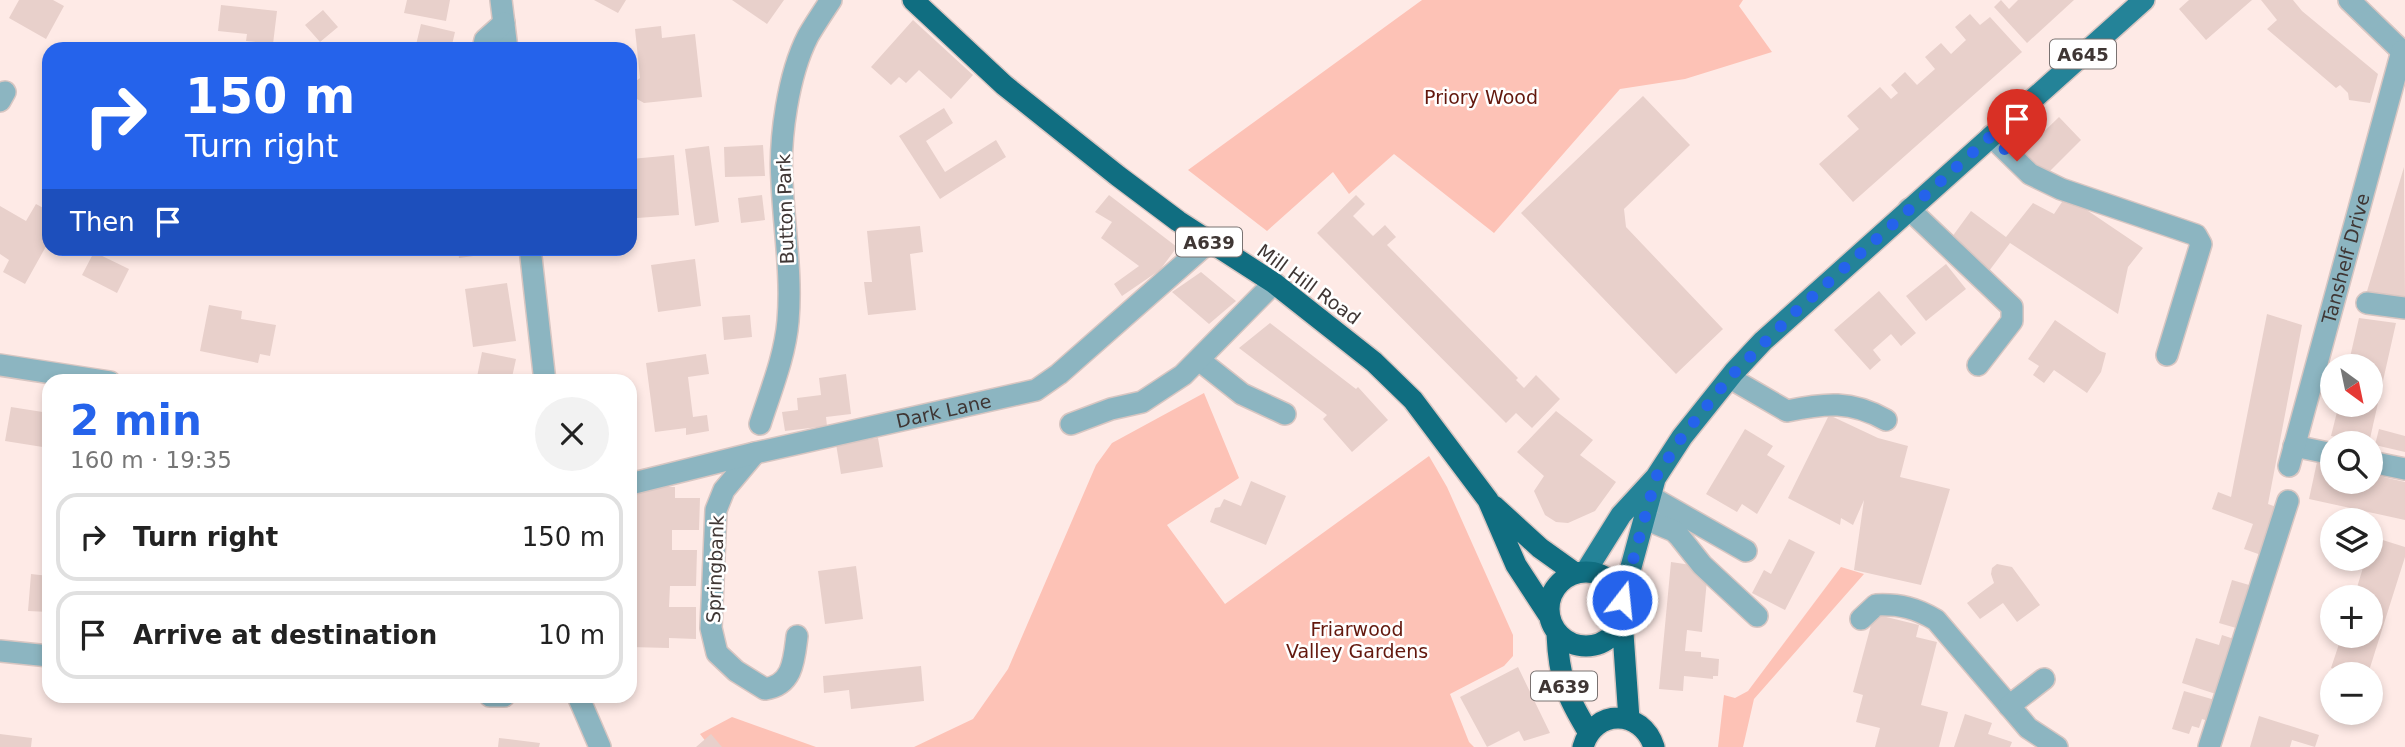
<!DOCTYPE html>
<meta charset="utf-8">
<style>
:root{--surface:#fff;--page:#f2f2f2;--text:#222;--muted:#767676;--line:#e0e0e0;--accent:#2563eb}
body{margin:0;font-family:"DejaVu Sans",sans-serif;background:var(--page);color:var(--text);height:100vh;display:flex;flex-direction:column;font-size:26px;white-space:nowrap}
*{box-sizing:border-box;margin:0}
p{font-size:23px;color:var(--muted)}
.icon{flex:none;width:38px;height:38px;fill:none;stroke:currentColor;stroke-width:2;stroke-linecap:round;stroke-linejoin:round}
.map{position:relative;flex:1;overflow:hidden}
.sheet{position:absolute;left:42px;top:374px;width:595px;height:329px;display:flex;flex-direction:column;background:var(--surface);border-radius:21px;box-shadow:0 4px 10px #0003}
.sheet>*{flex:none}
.top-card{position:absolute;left:42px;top:42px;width:595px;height:214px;border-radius:21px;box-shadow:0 4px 10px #0003;background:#2563eb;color:#fff;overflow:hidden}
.needle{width:46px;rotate:147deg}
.buttons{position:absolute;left:2320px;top:354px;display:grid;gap:14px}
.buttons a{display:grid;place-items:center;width:63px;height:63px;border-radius:50%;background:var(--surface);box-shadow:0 4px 10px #0003;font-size:35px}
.pin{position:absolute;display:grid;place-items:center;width:60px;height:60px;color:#fff;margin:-72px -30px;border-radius:50% 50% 50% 0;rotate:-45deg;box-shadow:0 0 7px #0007}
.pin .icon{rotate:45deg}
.me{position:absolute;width:77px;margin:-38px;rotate:16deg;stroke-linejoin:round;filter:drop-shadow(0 0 5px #0008)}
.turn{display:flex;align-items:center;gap:24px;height:147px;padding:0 28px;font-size:32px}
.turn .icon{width:91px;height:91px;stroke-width:2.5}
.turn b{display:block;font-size:49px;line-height:60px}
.then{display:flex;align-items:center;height:66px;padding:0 28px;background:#0003;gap:14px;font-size:26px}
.round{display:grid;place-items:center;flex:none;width:74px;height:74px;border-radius:37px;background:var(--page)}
.summary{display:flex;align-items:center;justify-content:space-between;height:119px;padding:0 28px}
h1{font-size:42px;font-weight:700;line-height:52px;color:var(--accent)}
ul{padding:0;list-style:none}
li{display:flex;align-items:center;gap:21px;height:88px;margin:0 14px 10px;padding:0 14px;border:4px solid var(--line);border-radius:21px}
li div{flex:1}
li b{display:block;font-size:26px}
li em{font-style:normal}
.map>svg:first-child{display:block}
</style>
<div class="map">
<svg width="2405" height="747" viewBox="0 0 2405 747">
<rect width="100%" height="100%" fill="#feeae6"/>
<path fill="#fdc2b6" d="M 1422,0 L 1743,0 L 1739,6 L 1772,52 L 1685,79 L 1620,89 L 1494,233 L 1394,154 L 1349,194 L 1333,172 L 1267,231 L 1188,170 Z
M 1204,393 L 1239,478 L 1167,525 L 1225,604 L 1429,456 L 1447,487 L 1513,635 L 1513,656 L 1504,666 L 1450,694 L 1469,742 L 1474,747 L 914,747 L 973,719 L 1008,669 L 1096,465 L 1112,443 Z
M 1841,567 L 1864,574 L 1754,699 L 1743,747 L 1718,747 L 1724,695 L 1735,698 L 1748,691 Z
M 732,717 L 816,747 L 710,747 L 700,734 Z"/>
<path fill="#e8d0cb" d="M 19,0 L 53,0 L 64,6 L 46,39 L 9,18 Z
M 407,0 L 450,0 L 446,21 L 404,13 Z
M 594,0 L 626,0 L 618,13 Z
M 732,0 L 784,0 L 767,24 Z
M 2001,0 L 2009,9 L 2018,0 L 2074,0 L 2027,43 L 1994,7 Z
M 2189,0 L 2252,0 L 2206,40 L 2179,9 Z
M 2261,0 L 2293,0 L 2302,11 L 2378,74 L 2370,103 L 2349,100 L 2348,93 L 2340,85 L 2336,88 L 2267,29 L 2277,20 Z
M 221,5 L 277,11 L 273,44 L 246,41 L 247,34 L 218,31 Z
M 323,10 L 338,27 L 320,42 L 305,25 Z
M 1970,14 L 1980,25 L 1990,17 L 2022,52 L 1853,202 L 1819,164 L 1859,129 L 1847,116 L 1880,87 L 1891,99 L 1898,93 L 1891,85 L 1905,72 L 1917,85 L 1935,69 L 1925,57 L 1941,43 L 1951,54 L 1966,40 L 1955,27 Z
M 913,20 L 973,75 L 951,99 L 919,70 L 906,83 L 899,77 L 891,85 L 871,67 Z
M 421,24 L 455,32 L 451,49 L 415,49 Z
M 661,26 L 662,38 L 695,34 L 702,97 L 644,103 L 637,99 L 632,84 L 640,78 L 635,29 Z
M 1643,96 L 1690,145 L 1624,209 L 1626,227 L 1723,329 L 1676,374 L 1521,213 Z
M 944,108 L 953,123 L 926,141 L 945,172 L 996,140 L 1006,157 L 940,199 L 899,136 Z
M 2059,117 L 2081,140 L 2045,176 L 2022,153 Z
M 763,145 L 765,176 L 725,177 L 724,147 Z
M 709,146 L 719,222 L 695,226 L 685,149 Z
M 674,155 L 679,215 L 637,218 L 631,159 Z
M 2404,167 L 2405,300 L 2365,298 Z
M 762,195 L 765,220 L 741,223 L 738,198 Z
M 1109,195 L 1177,247 L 1160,270 L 1122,296 L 1114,284 L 1139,266 L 1101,238 L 1112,222 L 1095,212 Z
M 1356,195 L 1365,204 L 1353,216 L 1373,236 L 1385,225 L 1396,237 L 1387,245 L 1518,378 L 1516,380 L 1524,388 L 1536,375 L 1560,399 L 1532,428 L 1516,413 L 1506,423 L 1317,233 Z
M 2066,196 L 2143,248 L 2128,267 L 2118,314 L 2010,243 L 1989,271 L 1949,241 L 1971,211 L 2006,237 L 2033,203 L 2054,214 Z
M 36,204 L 49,211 L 49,241 L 25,284 L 3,272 L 9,260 L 0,254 L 0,206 L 26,221 Z
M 920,226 L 923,252 L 910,254 L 916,310 L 868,315 L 864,282 L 872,282 L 867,231 Z
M 458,248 L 502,248 L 502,252 L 459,258 Z
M 94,252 L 129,269 L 117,293 L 82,275 Z
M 695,259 L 701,306 L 658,312 L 651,265 Z
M 1946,264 L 1966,289 L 1926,321 L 1906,296 Z
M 1201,272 L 1236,301 L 1209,324 L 1172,292 Z
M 507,283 L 516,341 L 473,347 L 465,289 Z
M 1879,291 L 1916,333 L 1901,346 L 1891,334 L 1873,350 L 1881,360 L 1870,370 L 1834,330 Z
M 209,305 L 242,311 L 241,319 L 276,325 L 270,356 L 260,354 L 258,363 L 200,351 Z
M 2267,314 L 2302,325 L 2268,504 L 2279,508 L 2264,556 L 2244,549 L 2253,524 L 2212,509 L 2218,492 L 2231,497 Z
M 750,315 L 752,337 L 724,340 L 722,317 Z
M 2359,318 L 2396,323 L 2369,443 L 2331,436 L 2339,404 L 2371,404 L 2371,366 L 2348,366 Z
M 2055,320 L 2100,351 L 2106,353 L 2101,372 L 2087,393 L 2054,370 L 2044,383 L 2033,375 L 2039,366 L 2028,359 Z
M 1270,323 L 1356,389 L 1358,387 L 1388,420 L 1352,452 L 1323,419 L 1327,415 L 1239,348 Z
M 482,352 L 516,359 L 511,382 L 476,382 Z
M 706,354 L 709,374 L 688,377 L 693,417 L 707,415 L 709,431 L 686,435 L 686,428 L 655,432 L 646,363 Z
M 846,374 L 851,414 L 826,417 L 827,426 L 785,431 L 782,412 L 798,410 L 797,398 L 821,395 L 819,378 Z
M 11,407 L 49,413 L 49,448 L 5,441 Z
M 1556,411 L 1593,440 L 1580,455 L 1616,482 L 1595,511 L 1568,523 L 1556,522 L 1545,515 L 1534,491 L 1544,476 L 1517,452 Z
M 1829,415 L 1878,438 L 1908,446 L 1900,477 L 1950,489 L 1921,585 L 1854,570 L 1864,500 L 1853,525 L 1841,518 L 1840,525 L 1788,498 Z
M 1745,429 L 1773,446 L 1767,455 L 1785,466 L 1757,514 L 1742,504 L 1737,512 L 1706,494 Z
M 2379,429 L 2405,436 L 2405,452 L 2375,445 Z
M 878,438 L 883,467 L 841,474 L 836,444 Z
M 2317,462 L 2333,466 L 2333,481 L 2371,481 L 2371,474 L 2405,482 L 2405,520 L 2309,499 Z
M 1251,481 L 1286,496 L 1266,545 L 1210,522 L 1215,508 L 1220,507 L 1224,499 L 1241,506 Z
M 633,486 L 675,487 L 675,498 L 700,498 L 699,530 L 672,530 L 672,550 L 697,550 L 696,586 L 670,586 L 669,607 L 696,607 L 696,639 L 669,638 L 669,648 L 630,647 Z
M 2373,537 L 2405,547 L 2405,557 L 2368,674 L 2349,674 L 2331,668 L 2342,635 L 2371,635 L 2371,597 L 2354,597 L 2366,558 L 2371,558 Z
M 1789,539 L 1815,552 L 1785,610 L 1752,593 L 1764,570 L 1771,574 Z
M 1671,562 L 1698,566 L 1707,580 L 1702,632 L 1687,630 L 1685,651 L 1701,652 L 1701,657 L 1719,659 L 1718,676 L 1713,676 L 1713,679 L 1684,676 L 1683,691 L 1659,689 Z
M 1997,564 L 2012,567 L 2040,605 L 2017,622 L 2003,603 L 1980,619 L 1967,603 L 1994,583 L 1991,574 L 1992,568 Z
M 856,566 L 863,619 L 825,624 L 818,571 Z
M 31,574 L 49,576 L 49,612 L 28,611 Z
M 2232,580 L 2256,587 L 2243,630 L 2219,623 Z
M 1874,614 L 1919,625 L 1916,637 L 1937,642 L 1921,705 L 1948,712 L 1939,747 L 1875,747 L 1880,728 L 1856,722 L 1863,695 L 1853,692 Z
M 2222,635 L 2237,640 L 2222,696 L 2182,683 L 2196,638 L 2219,645 Z
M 921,666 L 924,701 L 851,709 L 849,690 L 824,693 L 823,676 Z
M 1518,667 L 1550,733 L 1524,741 L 1519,731 L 1487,747 L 1460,697 Z
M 2184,691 L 2215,700 L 2208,721 L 2202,719 L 2199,728 L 2192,726 L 2189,734 L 2172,729 Z
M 1965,714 L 1992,723 L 1988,734 L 2012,742 L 2010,747 L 1954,747 Z
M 2259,716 L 2319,735 L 2315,747 L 2292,740 L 2290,747 L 2250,747 Z
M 0,734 L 32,738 L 31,747 L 0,747 Z
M 711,734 L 722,747 L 696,747 Z
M 499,738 L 540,743 L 539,747 L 498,747 Z"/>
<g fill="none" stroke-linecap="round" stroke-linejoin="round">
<g stroke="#d8c6c2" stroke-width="24">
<g id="minor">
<path d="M 501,0 L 507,49"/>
<path d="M 2349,0 L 2405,54"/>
<path d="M 483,49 L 485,40 L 504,23"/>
<path d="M 0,101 L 5,92"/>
<path d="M 1991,136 L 2030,174 L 2061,189 L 2196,235 L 2201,244 L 2167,355"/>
<path d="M 1909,209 L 2012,307 L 2012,321 L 1978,365"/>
<path d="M 530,248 L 545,382"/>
<path d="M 2367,303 L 2405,308"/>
<path d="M 1199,360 L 1242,394 L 1285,414"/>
<path d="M 0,365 L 110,382"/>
<path d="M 1730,378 L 1787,411 C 1825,403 1851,400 1886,420"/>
<path d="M 760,424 C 771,390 785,356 788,321 C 792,275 784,228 782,182 C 779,139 788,75 808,36 C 815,24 823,12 831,0"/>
<path d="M 1071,424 L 1111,409 L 1142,402 L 1183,375 L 1274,283"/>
<path d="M 2294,446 L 2333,454"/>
<path d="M 755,453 L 724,490 L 716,510 L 711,628 L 717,653 L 736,671 L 765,689 C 793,685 794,660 797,636"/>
<path d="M 2371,462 L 2405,469"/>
<path id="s1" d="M 2289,466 L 2402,51"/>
<path id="s2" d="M 630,484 L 755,453 L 1036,390 L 1059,374 L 1209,242"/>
<path d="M 1651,497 L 1746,551"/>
<path d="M 1645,519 L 1674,531 L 1679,536 L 1702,565 L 1757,616"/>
<path d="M 1861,619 L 1876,605 C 1900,604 1916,608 1936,620 L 2028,728 L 2057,747"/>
<path d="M 0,651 L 49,656"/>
<path d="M 490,696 L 504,696"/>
<path d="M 578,696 L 600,747"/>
<path d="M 2009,706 L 2044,679"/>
<path d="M 2209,747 L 2288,501"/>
</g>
</g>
<g stroke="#d8c6c2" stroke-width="24">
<path id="major" d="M 1586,571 L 1621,515 L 1656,477 L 1682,437 L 1734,372 L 1763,341 L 2144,0
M 1622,600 L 1655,479"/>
</g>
<g stroke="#d8c6c2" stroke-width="24">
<path id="highway" d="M 913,0 L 1004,85 L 1118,176 L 1178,221 L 1274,283 L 1374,362 L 1413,400 L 1488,500 L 1516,565 L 1548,614
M 1494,506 L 1540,548 L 1575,573
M1549 609a37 37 0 1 1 74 0a37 37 0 1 1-74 0Z
M 1622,619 L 1629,719
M 1557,634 C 1559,679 1566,695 1589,733
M 1583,747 C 1594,708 1642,709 1654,747"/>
</g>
<use href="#minor" stroke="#8cb5c1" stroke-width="21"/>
<use href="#major" stroke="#248398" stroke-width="21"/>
<use href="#highway" stroke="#106e81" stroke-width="21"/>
</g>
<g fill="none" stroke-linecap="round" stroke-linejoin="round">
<path stroke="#2563eb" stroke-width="12" stroke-dasharray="0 21.6" d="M 1622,600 L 1656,477 L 1682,437 L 1730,377 L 1793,314 L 1991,136 L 2017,161"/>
</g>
<g text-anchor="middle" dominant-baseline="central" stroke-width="5" stroke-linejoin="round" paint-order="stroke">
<g fill="#fff" stroke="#797271" stroke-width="2">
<rect x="2050" y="39.5" width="66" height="29" rx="5"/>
<rect x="1176" y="227.5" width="66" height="29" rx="5"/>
<rect x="1531" y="671.5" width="66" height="29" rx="5"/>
</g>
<g font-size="18" font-weight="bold" fill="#3f3634">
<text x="2083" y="54">A645</text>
<text x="1209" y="242">A639</text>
<text x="1564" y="686">A639</text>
</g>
<g font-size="19" fill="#63180d" stroke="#fff">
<text x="1481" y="97">Priory Wood</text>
<text x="1357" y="629">Friarwood<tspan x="1357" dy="22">Valley Gardens</tspan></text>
</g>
<g font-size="19" fill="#3f3634" stroke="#fff">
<text transform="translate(785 209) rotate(-92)">Button Park</text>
<text stroke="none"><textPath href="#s1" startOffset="215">Tanshelf Drive</textPath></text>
<text transform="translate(1309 284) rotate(36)">Mill Hill Road</text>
<text stroke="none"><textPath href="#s2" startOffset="322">Dark Lane</textPath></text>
<text transform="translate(715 569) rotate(-88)">Springbank</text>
</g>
</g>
</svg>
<div class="buttons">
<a><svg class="needle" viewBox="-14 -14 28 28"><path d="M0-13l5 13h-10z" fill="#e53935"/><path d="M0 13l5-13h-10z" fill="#767676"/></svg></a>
<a><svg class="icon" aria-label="search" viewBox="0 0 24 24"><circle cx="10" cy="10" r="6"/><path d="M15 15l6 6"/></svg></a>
<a><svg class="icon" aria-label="layers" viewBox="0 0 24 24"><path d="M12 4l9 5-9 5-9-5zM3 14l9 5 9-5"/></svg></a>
<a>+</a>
<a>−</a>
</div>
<div class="pin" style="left:2017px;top:161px;background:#d93025"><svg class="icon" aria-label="arrive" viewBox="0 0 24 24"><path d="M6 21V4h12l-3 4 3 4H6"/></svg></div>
<svg class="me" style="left:1622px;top:600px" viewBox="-20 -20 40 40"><circle r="17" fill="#2563eb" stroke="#fff" stroke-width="3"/><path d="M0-11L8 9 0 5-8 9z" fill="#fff"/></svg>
<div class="top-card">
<div class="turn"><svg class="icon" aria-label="right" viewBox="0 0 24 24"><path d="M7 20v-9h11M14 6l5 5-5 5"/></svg><div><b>150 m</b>Turn right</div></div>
<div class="then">Then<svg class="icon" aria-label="arrive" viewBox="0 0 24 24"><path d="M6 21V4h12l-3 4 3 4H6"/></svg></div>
</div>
<section class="sheet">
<div class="summary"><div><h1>2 min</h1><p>160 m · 19:35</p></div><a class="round"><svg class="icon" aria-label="close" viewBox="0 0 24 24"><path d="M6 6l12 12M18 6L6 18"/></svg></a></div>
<ul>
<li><svg class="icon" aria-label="right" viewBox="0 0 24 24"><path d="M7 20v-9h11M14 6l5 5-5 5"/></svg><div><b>Turn right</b></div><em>150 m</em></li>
<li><svg class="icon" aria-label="arrive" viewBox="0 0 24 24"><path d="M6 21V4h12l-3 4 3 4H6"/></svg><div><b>Arrive at destination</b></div><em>10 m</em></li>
</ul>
</section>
</div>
